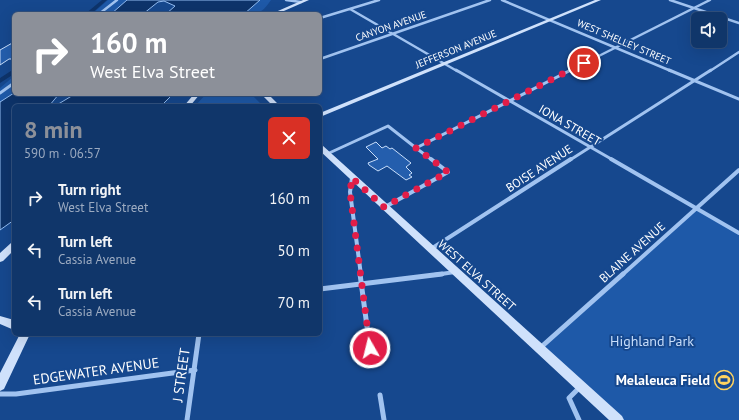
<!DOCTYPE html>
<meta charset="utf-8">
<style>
:root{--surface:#10366a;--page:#193e70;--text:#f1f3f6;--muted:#9cabc1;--line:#30507e;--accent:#8c9099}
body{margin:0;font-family:"PT Sans",sans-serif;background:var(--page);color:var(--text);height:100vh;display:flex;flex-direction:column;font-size:15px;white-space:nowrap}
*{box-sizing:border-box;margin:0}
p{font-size:13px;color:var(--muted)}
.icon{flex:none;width:22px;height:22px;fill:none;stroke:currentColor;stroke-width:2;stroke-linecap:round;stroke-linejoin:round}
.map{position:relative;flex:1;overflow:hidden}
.side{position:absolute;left:12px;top:104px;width:310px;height:232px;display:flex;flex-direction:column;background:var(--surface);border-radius:6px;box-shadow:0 4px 16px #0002,0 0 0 1px var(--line)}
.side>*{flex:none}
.banner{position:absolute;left:12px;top:12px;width:310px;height:84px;border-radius:6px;box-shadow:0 4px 16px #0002,0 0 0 1px var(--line);background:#8c9099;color:#fff;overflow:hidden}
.buttons{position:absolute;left:691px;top:12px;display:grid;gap:8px}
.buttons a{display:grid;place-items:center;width:36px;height:36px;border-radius:6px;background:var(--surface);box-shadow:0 4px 16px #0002,0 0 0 1px var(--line);font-size:20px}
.pin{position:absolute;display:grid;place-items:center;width:34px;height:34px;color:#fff;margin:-17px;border:2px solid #fff;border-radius:50%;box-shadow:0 1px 4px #0007}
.me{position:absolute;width:44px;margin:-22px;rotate:352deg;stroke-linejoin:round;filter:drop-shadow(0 0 3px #0008)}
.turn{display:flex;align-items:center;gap:14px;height:84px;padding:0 12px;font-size:18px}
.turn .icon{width:52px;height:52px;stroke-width:2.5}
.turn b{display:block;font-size:28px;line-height:34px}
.round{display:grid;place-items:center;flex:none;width:42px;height:42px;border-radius:6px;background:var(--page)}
.overview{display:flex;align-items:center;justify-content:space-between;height:68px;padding:0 12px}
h1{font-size:24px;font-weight:700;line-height:30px;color:var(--accent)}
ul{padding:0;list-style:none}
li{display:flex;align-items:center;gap:12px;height:52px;padding:0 12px}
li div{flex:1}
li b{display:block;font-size:15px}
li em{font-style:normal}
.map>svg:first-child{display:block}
</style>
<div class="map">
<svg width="739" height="420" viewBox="0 0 739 420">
<rect width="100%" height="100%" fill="#16488e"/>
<path fill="#1e59a8" d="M 108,0 L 127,0 L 111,14 L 92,14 Z
M 260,0 L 271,0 C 262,13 259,14 244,14 Z
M 14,76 L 14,93 L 0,102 L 0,88 Z
M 206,94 L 251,94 L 263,106 L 195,106 Z
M 696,208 L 739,233 L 739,420 L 618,420 L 539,348 Z"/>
<path fill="#0e346b" stroke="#94bef3" d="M 127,0 L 260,0 L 244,14 L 166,14 L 175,6 L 164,1 L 158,2 L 143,14 L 111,14 Z
M 14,93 L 14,94 L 59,94 L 49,106 L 14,106 L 14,220 L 0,230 L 0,102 Z
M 75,94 L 173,94 L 161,106 L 55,106 Z"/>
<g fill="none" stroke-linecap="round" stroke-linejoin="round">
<path fill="#0e346b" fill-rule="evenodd" d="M 102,0 L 107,0 L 91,14 L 85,14 Z
M 14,69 L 14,74 L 0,83 L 0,78 Z"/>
</g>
<path fill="#245ead" stroke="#c8defb" d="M 14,42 L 14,59 L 9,59 L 0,65 L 0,50 Z
M 376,142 L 382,148 L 386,146 L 390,149 L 392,148 L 411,163 L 406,167 L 412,173 L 409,175 L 412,177 L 406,180 L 387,166 L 378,171 L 369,165 L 368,163 L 378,159 L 366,147 Z"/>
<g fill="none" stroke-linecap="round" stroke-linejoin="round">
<path stroke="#a1c3f0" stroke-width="2.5" d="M 286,0 L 301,2
M 502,0 L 671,71
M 670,0 L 739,23
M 350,9 L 457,71
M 99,14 L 117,0
M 320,18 L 379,0
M 320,59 L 490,0
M 569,71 L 710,0
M 710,71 L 739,52"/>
<path stroke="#a1c3f0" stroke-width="3" d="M 456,70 L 613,160
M 669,70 L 739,99
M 0,93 L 14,83
M 416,148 L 432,160
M 327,154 L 388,126 L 416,148 L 571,70
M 570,160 L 711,70"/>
<path stroke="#a1c3f0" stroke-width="4" d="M 611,159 L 739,233
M 352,178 L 350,192 L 361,275
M 385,207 L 448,172 L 431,159
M 431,249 L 571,159
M 434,275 L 455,272
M 622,275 L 739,170"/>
<path stroke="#a1c3f0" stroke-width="5" d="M 360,274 L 370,349
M 320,289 L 442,274
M 540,348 L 623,274
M 0,394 L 16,394 L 195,370
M 380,395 L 384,420
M 187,420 L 199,334
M 579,420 L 569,398 L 580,387"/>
<path fill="#cfe1fb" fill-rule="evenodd" d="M 303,0 L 309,0 L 277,14 L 271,14 Z
M 595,0 L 601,0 L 320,117 L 320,113 Z
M 194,94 L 200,94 L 190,106 L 184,106 Z
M 261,94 L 268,94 L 280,106 L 273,106 Z
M 320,145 L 322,145 L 622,416 L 624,420 L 609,420 L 320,151 Z
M 14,242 L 14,250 L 3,261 L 0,262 L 0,253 L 11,243 Z
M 0,316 L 14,320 L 14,330 L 0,324 Z
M 20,334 L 30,334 L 4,389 L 0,391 L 0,373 Z"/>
</g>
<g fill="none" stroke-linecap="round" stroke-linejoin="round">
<path stroke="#e11d48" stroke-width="7" stroke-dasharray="0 12.6" d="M 370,348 L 350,192 L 352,178 L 384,207 L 448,172 L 416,148 L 584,63"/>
</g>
<defs>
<g id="stadium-ring" transform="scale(1)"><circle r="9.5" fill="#16488e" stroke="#ffd460" stroke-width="1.5"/><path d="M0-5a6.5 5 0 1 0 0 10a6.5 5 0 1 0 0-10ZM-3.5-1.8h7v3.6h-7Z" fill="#ffd460"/></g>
</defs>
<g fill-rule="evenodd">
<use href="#stadium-ring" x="724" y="380"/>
</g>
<g text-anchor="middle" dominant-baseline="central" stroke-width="4" stroke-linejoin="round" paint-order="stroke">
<g font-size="10" fill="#fff" stroke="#16488e">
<text transform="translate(391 26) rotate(-19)">CANYON AVENUE</text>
<text transform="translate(624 42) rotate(23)">WEST SHELLEY STREET</text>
<text transform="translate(456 49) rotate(-22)">JEFFERSON AVENUE</text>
</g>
<g font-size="12" fill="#fff" stroke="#16488e">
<text transform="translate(570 125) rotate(30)">IONA STREET</text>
<text transform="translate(539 168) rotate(-33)">BOISE AVENUE</text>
<text transform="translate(632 252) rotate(-42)">BLAINE AVENUE</text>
<text transform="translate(477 275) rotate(42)">WEST ELVA STREET</text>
</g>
<g font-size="14" fill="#c8defb" stroke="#16488e">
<text x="652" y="341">Highland Park</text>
</g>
<g font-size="14" fill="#fff" stroke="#16488e">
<text transform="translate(96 371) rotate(-8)">EDGEWATER AVENUE</text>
<text transform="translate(181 375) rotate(-82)">J STREET</text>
</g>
<g font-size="14" font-weight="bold" fill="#fff" stroke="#16488e" text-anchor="end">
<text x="710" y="380">Melaleuca Field</text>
</g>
</g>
</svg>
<div class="buttons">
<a><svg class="icon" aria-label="sound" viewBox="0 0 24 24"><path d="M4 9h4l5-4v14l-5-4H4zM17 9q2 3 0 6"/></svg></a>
</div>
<div class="pin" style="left:584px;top:63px;background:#d93025"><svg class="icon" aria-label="arrive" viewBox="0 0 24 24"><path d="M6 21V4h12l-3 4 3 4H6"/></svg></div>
<svg class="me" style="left:370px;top:348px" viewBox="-20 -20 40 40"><circle r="17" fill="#e11d48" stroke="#fff" stroke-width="3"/><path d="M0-11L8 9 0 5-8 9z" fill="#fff"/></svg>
<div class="banner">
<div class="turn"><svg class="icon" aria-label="right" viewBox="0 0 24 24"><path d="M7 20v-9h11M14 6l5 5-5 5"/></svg><div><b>160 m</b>West Elva Street</div></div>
</div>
<section class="side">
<div class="overview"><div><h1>8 min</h1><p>590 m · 06:57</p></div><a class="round" style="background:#d93025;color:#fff"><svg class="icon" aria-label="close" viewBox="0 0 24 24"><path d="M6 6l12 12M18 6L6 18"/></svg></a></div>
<ul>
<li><svg class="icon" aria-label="right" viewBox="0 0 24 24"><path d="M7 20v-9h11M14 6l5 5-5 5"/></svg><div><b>Turn right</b><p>West Elva Street</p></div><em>160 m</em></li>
<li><svg class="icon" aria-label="left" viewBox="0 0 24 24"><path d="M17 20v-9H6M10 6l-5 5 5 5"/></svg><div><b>Turn left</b><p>Cassia Avenue</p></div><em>50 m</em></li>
<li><svg class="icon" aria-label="left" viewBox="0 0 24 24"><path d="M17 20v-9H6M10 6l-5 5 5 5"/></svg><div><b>Turn left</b><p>Cassia Avenue</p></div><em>70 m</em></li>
</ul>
</section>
</div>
